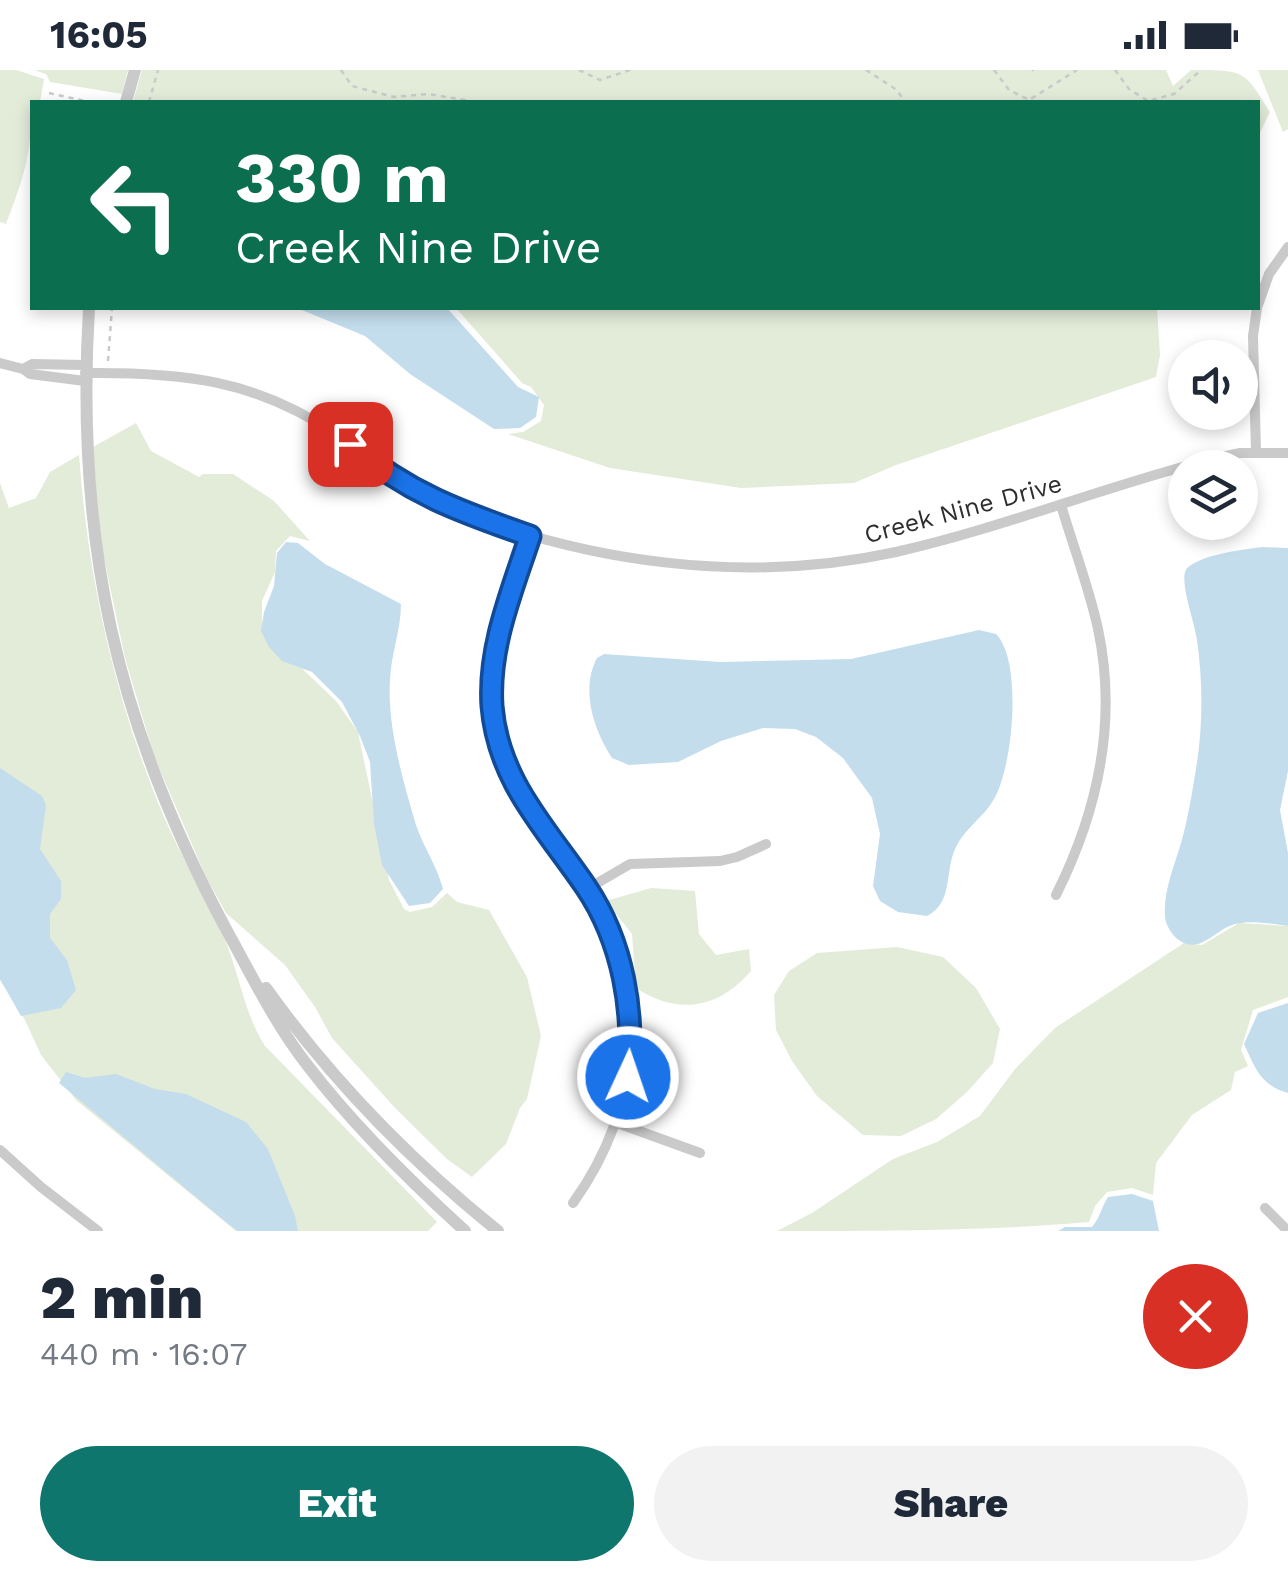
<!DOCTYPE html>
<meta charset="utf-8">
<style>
:root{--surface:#fff;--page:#f2f2f3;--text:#1f2937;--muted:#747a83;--accent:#0f766e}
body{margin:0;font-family:"Work Sans",sans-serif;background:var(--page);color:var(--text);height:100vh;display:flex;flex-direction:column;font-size:38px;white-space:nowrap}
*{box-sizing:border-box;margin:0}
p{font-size:32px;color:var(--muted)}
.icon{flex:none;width:55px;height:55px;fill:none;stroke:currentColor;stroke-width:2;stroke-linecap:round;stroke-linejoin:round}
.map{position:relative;height:1161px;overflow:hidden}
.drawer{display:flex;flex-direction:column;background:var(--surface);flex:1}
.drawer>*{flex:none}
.banner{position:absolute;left:30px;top:30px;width:1230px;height:210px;border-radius:0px;box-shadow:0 5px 15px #0003;background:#0b6e4f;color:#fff;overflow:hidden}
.tools{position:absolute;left:1168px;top:270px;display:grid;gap:20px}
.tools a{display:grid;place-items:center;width:90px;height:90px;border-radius:50%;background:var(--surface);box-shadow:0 5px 15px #0003;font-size:50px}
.pin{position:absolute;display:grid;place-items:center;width:85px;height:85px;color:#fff;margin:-42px;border-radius:20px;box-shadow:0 5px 15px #0006}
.me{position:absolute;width:110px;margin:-55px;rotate:3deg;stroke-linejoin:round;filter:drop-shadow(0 0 8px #0008)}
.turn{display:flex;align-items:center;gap:35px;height:210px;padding:0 40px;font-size:45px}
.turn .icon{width:130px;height:130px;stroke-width:2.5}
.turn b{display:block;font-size:70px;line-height:85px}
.round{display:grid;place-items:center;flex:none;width:105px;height:105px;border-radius:52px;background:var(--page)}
.overview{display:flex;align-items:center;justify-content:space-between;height:170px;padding:0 40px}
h1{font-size:60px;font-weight:800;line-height:75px}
.primary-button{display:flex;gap:20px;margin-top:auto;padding:20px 40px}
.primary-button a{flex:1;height:115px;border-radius:60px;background:var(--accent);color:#fff;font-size:40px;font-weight:800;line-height:115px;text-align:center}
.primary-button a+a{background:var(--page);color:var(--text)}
.status{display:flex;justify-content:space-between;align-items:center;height:70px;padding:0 50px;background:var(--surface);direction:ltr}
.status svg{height:28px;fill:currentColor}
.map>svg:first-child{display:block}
</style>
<div class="status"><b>16:05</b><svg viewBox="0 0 49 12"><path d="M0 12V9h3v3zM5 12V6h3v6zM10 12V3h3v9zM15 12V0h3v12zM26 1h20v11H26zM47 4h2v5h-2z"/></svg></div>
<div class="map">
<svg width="1288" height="1161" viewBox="0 0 1288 1161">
<rect width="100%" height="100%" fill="#fff"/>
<path fill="#e3ebd9" d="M 0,0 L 16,0 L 44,9 L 40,32 L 32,32 C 32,83 24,107 6,154 L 0,152 Z
M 34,0 L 128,0 L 122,24 L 50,12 L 46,4 Z
M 142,0 L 1166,0 L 1173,16 L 1191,0 C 1245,0 1244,0 1270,42 L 1258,67 L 1258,32 L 133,32 Z
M 1258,0 L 1288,0 L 1288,59 L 1283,62 Z
M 456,238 L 1157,238 L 1160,285 L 1156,307 L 896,395 L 854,413 L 741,418 L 610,398 L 508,364 L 523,362 L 541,351 L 544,335 L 531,317 L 522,313 Z
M 136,353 L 151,381 L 199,407 L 203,404 L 233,404 L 274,431 L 310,471 L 290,466 L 276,481 L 275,502 L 262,531 L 262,560 L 336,631 L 358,662 L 389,810 L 404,839 L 410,842 L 432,837 L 447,823 L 457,832 L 489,840 L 527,907 L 541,966 L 527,1029 L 520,1038 L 506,1074 L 472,1107 L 447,1089 L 396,1039 L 332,968 L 315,937 L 285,895 L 226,843 L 206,807 L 154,686 L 125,588 L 100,469 L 93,377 Z
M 79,385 C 88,510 115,631 164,747 C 182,789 206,828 225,870 C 240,906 244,943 265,976 L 437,1152 L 428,1161 L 236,1161 L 76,1030 L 41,985 L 25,950 L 0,910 L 0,413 L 9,438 L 36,428 L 50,402 Z
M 651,818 L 695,821 L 699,864 L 716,885 L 749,879 L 751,901 C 719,938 679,946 636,918 L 632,864 L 606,831 Z
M 1239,853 L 1288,856 L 1288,927 L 1253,940 L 1241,980 L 1248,996 L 1235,1002 L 1231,1020 L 1192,1045 L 1156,1093 L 1153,1125 L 1132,1118 L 1107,1122 L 1095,1136 L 1089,1152 C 988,1161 881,1161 777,1161 L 812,1143 L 893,1089 L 937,1072 L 980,1046 L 1015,999 L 1055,958 L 1184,873 L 1202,875 Z
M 897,877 L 943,887 L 976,918 L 1000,959 L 993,993 L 967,1022 L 936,1049 L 901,1066 L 863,1065 L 817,1026 L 792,991 L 776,960 L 774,925 L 789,901 L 817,883 Z"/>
<path fill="#c3dded" d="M 297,238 L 447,238 L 518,317 L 539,327 L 536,347 L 520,358 L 494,359 L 410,304 L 365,266 Z
M 286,472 L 298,473 L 325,494 L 401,534 C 401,560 391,584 390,610 C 387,656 403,711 416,755 C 423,776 437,796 443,819 L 430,833 L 409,836 L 382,795 L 374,754 L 370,692 L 360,666 L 342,632 L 312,602 L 282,591 L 269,577 L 261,561 L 264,542 L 274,516 L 277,483 Z
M 1262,477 L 1288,478 L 1288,701 L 1280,740 L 1288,783 L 1288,856 C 1272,854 1251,850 1235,854 C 1213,860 1199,888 1175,867 C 1170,861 1166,855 1165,847 C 1163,822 1174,797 1181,773 C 1188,749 1192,723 1196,699 C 1203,657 1203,612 1197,570 C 1195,554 1181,516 1185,502 C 1190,486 1246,479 1262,477 Z
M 979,560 L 996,564 C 1023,591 1013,697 994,729 C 984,747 965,758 956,777 C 944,801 954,832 927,846 L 898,842 L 880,831 L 873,816 L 880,764 L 872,728 L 843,688 L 816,667 L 795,659 L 763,658 L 721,671 L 678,692 L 629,695 L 612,688 C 594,660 580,620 597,588 L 604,584 L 720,592 L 851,589 Z
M 0,698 L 42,726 L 46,735 L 40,779 L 61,811 L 61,829 L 50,844 L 50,868 L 67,890 L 76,920 L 61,938 L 21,946 L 0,909 Z
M 1288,933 L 1288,1023 C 1261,1016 1255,998 1244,974 L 1258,943 Z
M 66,1002 L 85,1008 L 116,1004 L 155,1019 L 186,1024 L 246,1052 L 268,1079 L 295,1146 L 298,1161 L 238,1161 L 232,1157 L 59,1013 Z
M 1132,1124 L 1153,1131 L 1159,1161 L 1058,1161 L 1065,1157 L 1092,1157 C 1100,1148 1101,1138 1108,1127 Z"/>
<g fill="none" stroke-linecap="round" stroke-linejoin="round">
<path stroke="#cacaca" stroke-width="2.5" stroke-dasharray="5 5" stroke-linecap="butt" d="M 341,0 L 352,16 L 394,27 L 428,24 L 477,32
M 579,0 L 600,10 L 630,0
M 866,0 L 897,20 L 905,32
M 994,0 L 1009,20 L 1029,30 L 1077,0
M 1032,0 L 1034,0
M 1115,0 L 1129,19 L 1148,31 L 1174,24 L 1201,0
M 49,23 L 89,32
M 149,32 L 158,0
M 108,291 L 112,238"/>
<path stroke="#cacaca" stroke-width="10" d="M 1258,235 L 1269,204 L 1288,177
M 0,293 L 23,299 L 30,304 L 85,311
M 23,299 L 32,294 L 85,295
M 85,303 C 181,302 255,309 337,365 C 373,389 402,418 444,435 C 585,493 746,515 896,482 C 1002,458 1103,417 1208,390 L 1240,383 L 1288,383
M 1256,382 L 1253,266 L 1257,238
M 530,465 C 508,534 481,599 498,672 C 512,731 557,770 588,820 C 651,921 641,1038 573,1133
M 587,819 L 630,794 L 720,791 L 737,787 L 766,774
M 1056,825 C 1098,741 1118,653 1098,559 C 1089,517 1073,476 1061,435
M 617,1053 L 700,1083
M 0,1080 L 41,1117 L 98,1161
M 1265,1138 L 1288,1161"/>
<path stroke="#cacaca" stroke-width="12" d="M 126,32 L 135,0
M 89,238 C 75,470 116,654 226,859 C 252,906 275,954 308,996 C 354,1056 409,1110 465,1161
M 266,918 C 331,1009 411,1091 498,1161"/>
</g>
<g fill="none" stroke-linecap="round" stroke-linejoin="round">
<g stroke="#114b97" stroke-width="25">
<path id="route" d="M 350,374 C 407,423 461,442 530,466 C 512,521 488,577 492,636 C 498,711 546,758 586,817 C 623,872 635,942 628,1007"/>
</g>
<use href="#route" stroke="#1a73e8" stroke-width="18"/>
</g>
<g text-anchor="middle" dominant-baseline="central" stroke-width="10" stroke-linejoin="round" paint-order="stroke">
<g font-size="25" fill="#2d2d2d" stroke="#fff">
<text transform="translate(963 439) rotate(-15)">Creek Nine Drive</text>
</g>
</g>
</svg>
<div class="tools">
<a><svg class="icon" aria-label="sound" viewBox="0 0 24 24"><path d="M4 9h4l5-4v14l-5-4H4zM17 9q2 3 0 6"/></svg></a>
<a><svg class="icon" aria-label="layers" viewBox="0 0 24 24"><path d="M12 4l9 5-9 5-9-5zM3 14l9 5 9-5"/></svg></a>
</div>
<div class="pin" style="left:350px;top:374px;background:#d93025"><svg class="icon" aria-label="arrive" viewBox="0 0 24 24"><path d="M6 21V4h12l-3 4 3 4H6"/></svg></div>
<svg class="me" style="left:628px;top:1007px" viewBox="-20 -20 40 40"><circle r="17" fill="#1a73e8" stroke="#fff" stroke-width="3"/><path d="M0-11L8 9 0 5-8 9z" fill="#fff"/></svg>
<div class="banner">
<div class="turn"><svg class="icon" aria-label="left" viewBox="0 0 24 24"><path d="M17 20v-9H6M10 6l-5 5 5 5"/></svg><div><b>330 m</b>Creek Nine Drive</div></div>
</div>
</div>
<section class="drawer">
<div class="overview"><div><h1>2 min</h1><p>440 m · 16:07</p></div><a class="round" style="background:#d93025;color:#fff"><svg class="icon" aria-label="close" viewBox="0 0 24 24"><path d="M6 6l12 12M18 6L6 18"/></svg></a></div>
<div class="primary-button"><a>Exit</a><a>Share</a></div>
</section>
